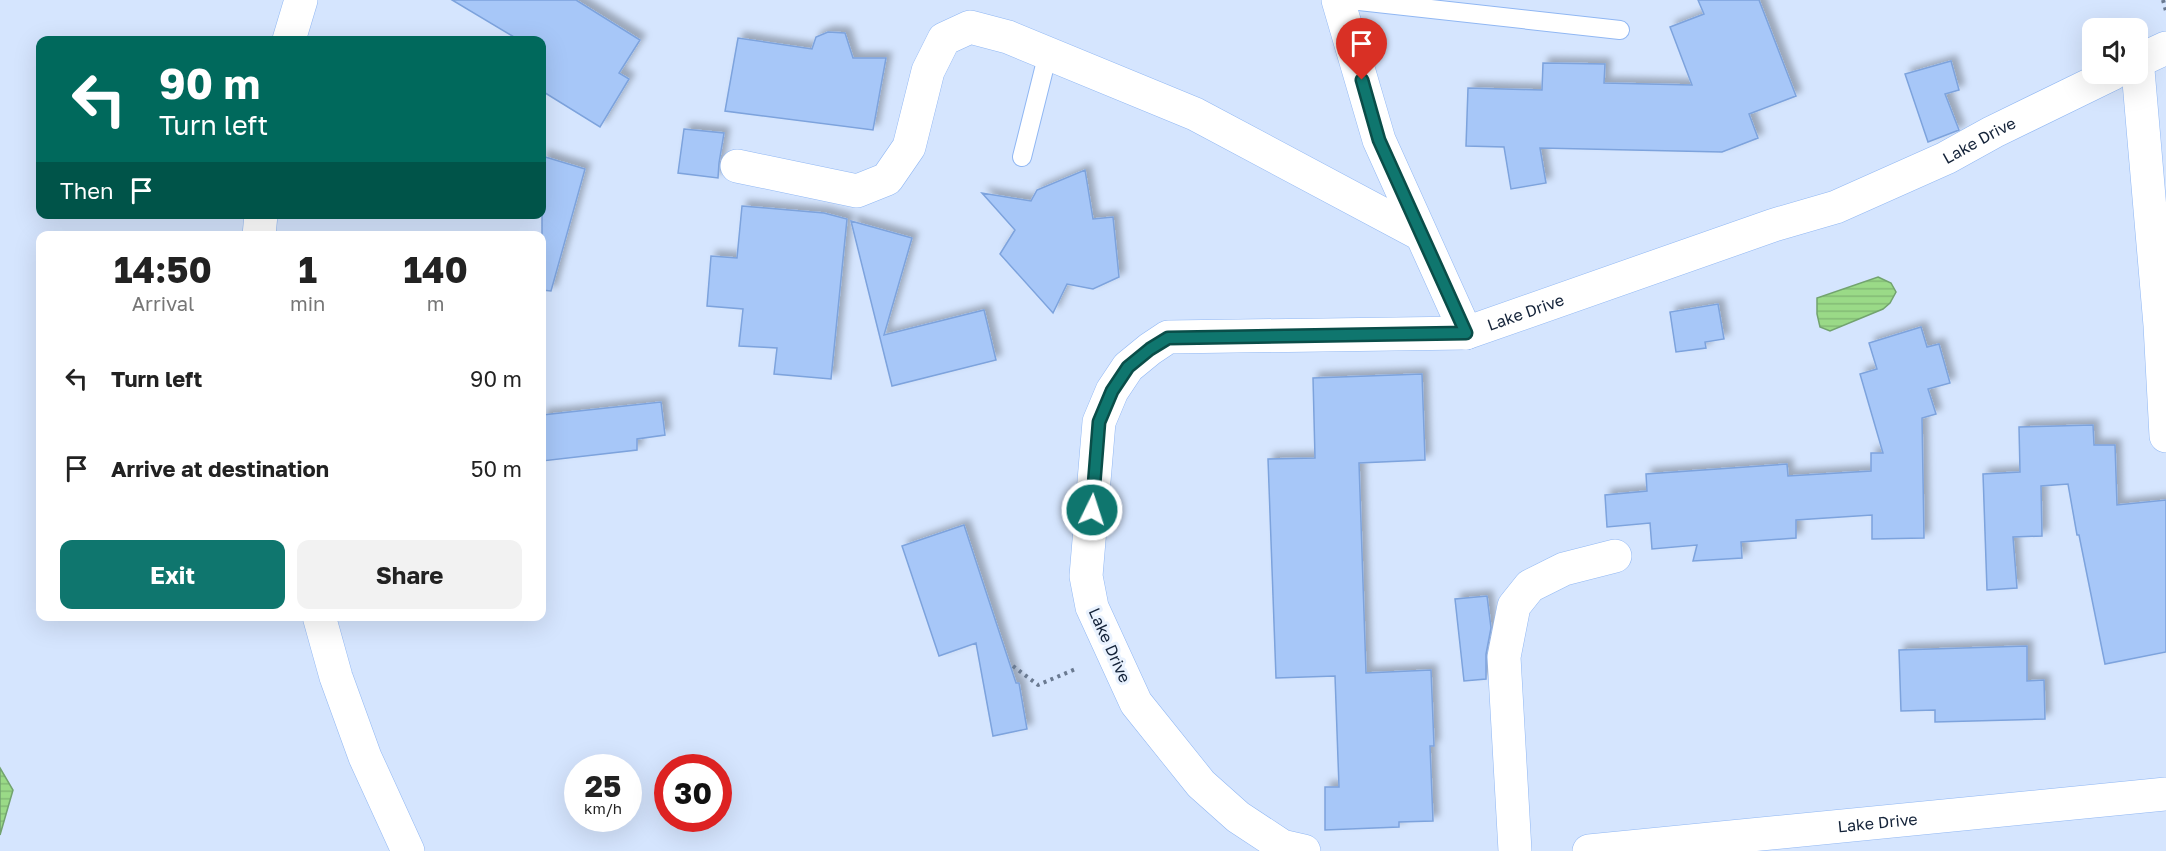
<!DOCTYPE html>
<style>
:root{--surface:#fff;--page:#f2f2f2;--text:#222;--muted:#767676;--accent:#0f766e}
body{margin:0;font-family:"Golos Text",sans-serif;background:var(--page);color:var(--text);height:100vh;display:flex;flex-direction:column;font-size:22px;white-space:nowrap}
*{box-sizing:border-box;margin:0}
p{font-size:20px;color:var(--muted)}
.icon{flex:none;width:33px;height:33px;fill:none;stroke:currentColor;stroke-width:2;stroke-linecap:round;stroke-linejoin:round}
.map{position:relative;flex:1;overflow:hidden}
.side{position:absolute;left:36px;top:231px;width:510px;height:390px;display:flex;flex-direction:column;background:var(--surface);border-radius:12px;box-shadow:0 6px 24px #0002}
.side>*{flex:none}
.top-card{position:absolute;left:36px;top:36px;width:510px;height:183px;border-radius:12px;box-shadow:0 6px 24px #0002;background:#00695c;color:#fff;overflow:hidden}
.tools{position:absolute;left:2082px;top:18px;display:grid;gap:12px}
.tools a{display:grid;place-items:center;width:66px;height:66px;border-radius:12px;background:var(--surface);box-shadow:0 6px 24px #0002;font-size:30px}
.speed{position:absolute;left:564px;top:754px;display:flex;gap:12px;font-size:30px;font-weight:700;text-align:center}
.speed>*{display:grid;place-content:center;width:78px;height:78px;border-radius:50%;background:var(--surface);box-shadow:0 6px 24px #0002;line-height:1}
.speed small{font-size:15px;font-weight:400}
.speed .limit{border:9px solid #d22;background:#fff;color:#111}
.pin{position:absolute;display:grid;place-items:center;width:51px;height:51px;color:#fff;margin:-62px -26px;border-radius:50% 50% 50% 0;rotate:-45deg;box-shadow:0 0 6px #0007}
.pin .icon{rotate:45deg}
.me{position:absolute;width:66px;margin:-33px;rotate:4deg;stroke-linejoin:round;filter:drop-shadow(0 0 4px #0008)}
.turn{display:flex;align-items:center;gap:21px;height:126px;padding:0 24px;font-size:27px}
.turn .icon{width:78px;height:78px;stroke-width:2.5}
.turn b{display:block;font-size:42px;line-height:51px}
.then{display:flex;align-items:center;height:57px;padding:0 24px;background:#0003;gap:12px;font-size:22px}
.eta{display:flex;justify-content:space-evenly;align-items:center;height:102px;text-align:center}
.eta b{font-size:36px;font-weight:700;line-height:42px}
.button{display:flex;gap:12px;margin-top:auto;padding:12px 24px}
.button a{flex:1;height:69px;border-radius:12px;background:var(--accent);color:#fff;font-size:24px;font-weight:700;line-height:69px;text-align:center}
.button a+a{background:var(--page);color:var(--text)}
ul{padding:0;list-style:none}
li{display:flex;align-items:center;gap:18px;height:90px;padding:0 24px}
li div{flex:1}
li b{display:block;font-size:22px}
li em{font-style:normal}
.map>svg:first-child{display:block}
</style>
<div class="map">
<svg width="2166" height="851" viewBox="0 0 2166 851">
<defs>
<pattern id="water-rules" width="6" height="5" patternUnits="userSpaceOnUse" patternTransform="scale(1.5)"><rect width="6" height="5" fill="#9ada87"/><path d="M0 2.5h6" fill="none" stroke="#84bb75"/></pattern>
<filter id="shadow"><feDropShadow dx="5.5" dy="-5.5" stdDeviation="3" flood-color="#0004"/></filter>
</defs>
<rect width="100%" height="100%" fill="#d5e5fe"/>
<path fill="url(#water-rules)" stroke="#72a36f" stroke-width="1.5" d="M 1878,277 L 1891,283 L 1896,292 L 1890,303 L 1883,309 L 1830,331 L 1820,327 L 1817,314 L 1817,298 Z
M 0,768 L 13,790 L 0,835 Z"/>
<path fill="#a7c7f8" stroke="#7da3dd" stroke-width="1.5" filter="url(#shadow)" d="M 452,0 L 576,0 L 640,40 L 619,73 L 629,79 L 600,127 L 542,91 L 542,40 L 519,40 Z
M 1698,0 L 1759,0 L 1796,96 L 1749,114 L 1758,138 L 1722,152 L 1540,148 L 1546,183 L 1511,189 L 1504,147 L 1466,146 L 1468,88 L 1542,90 L 1543,63 L 1605,64 L 1604,83 L 1692,85 L 1670,27 L 1704,14 Z
M 828,32 L 845,33 L 853,58 L 886,58 L 873,130 L 725,111 L 738,38 L 812,49 L 816,37 Z
M 1951,61 L 1959,90 L 1945,94 L 1959,130 L 1928,142 L 1905,74 Z
M 684,129 L 724,133 L 719,163 L 718,178 L 678,173 Z
M 542,156 L 585,169 L 551,291 L 542,290 Z
M 1085,170 L 1093,219 L 1113,217 L 1119,277 L 1093,289 L 1067,284 L 1053,313 L 1000,254 L 1015,230 L 982,193 L 1031,201 L 1037,190 Z
M 742,206 L 824,213 L 847,219 L 831,379 L 774,374 L 777,348 L 739,346 L 743,309 L 707,306 L 711,256 L 737,258 Z
M 851,221 L 912,238 L 884,335 L 984,310 L 996,360 L 892,386 Z
M 1718,304 L 1724,339 L 1705,342 L 1706,348 L 1676,352 L 1670,312 Z
M 1921,327 L 1927,347 L 1939,344 L 1950,383 L 1928,389 L 1936,414 L 1922,418 L 1924,538 L 1872,539 L 1872,515 L 1796,520 L 1796,538 L 1741,542 L 1742,558 L 1693,561 L 1697,545 L 1652,549 L 1650,523 L 1607,527 L 1605,495 L 1647,491 L 1646,474 L 1787,464 L 1788,476 L 1871,471 L 1871,453 L 1883,453 L 1860,374 L 1877,369 L 1869,343 Z
M 1422,374 L 1425,460 L 1359,463 L 1366,673 L 1431,670 L 1434,746 L 1430,746 L 1433,821 L 1399,822 L 1399,827 L 1325,830 L 1325,787 L 1339,787 L 1335,676 L 1276,678 L 1268,459 L 1315,458 L 1313,378 Z
M 661,402 L 665,435 L 637,439 L 637,450 L 542,461 L 542,415 Z
M 2093,425 L 2094,445 L 2115,445 L 2117,505 L 2166,500 L 2166,652 L 2105,664 L 2079,535 L 2077,535 L 2068,484 L 2041,486 L 2042,536 L 2013,537 L 2017,588 L 1987,590 L 1983,474 L 2020,472 L 2019,427 Z
M 964,525 L 1016,683 L 1019,683 L 1027,729 L 993,736 L 976,643 L 939,656 L 902,546 Z
M 1487,596 L 1491,628 L 1486,654 L 1486,679 L 1464,681 L 1455,599 Z
M 2027,646 L 2027,681 L 2044,680 L 2045,719 L 1935,722 L 1935,710 L 1901,711 L 1899,650 Z"/>
<g fill="none" stroke-linecap="round" stroke-linejoin="round">
<g stroke="#90b7f3" stroke-width="20">
<path id="lane" d="M 1350,0 L 1620,30
M 1022,157 L 1048,53"/>
</g>
<g stroke="#90b7f3" stroke-width="34">
<g id="street">
<path d="M 1338,0 L 1379,140 L 1466,333"/>
<path d="M 289,40 L 301,0"/>
<path d="M 2138,61 L 2166,48"/>
<path d="M 2138,70 L 2160,325 L 2166,436"/>
<path d="M 737,166 L 857,191 L 887,179 L 909,147 L 928,71 L 944,39 L 970,27 L 1008,37 L 1195,114 L 1420,234"/>
<path d="M 259,236 L 261,214"/>
<path d="M 319,616 L 336,677 L 365,757 L 408,851"/>
<path id="s1" d="M 1304,851 L 1282,846 L 1238,817 L 1201,784 L 1136,703 L 1092,607 L 1086,576 L 1099,422 L 1112,391 L 1128,367 L 1150,349 L 1168,337 L 1466,333 L 1774,225 L 1836,207 L 1946,158 L 1993,132 L 2112,74"/>
<path d="M 1515,851 L 1504,657 L 1514,606 L 1530,586 L 1564,569 L 1615,556"/>
<path id="s2" d="M 1589,851 L 2166,794"/>
</g>
</g>
<path stroke="#6a7a91" stroke-width="4" stroke-dasharray="3 4.5" stroke-linecap="butt" d="M 2163,0 L 2166,11
M 1013,666 L 1038,685 L 1078,668"/>
<use href="#lane" stroke="#fff" stroke-width="18"/>
<use href="#street" stroke="#fff" stroke-width="33"/>
</g>
<g fill="none" stroke-linecap="round" stroke-linejoin="round">
<g stroke="#0a4d48" stroke-width="15">
<path id="route" d="M 1092,510 L 1099,422 L 1112,391 L 1128,367 L 1150,349 L 1168,338 L 1466,333 L 1379,140 L 1362,80"/>
</g>
<use href="#route" stroke="#0f766e" stroke-width="10"/>
</g>
<g text-anchor="middle" dominant-baseline="central" stroke-width="6" stroke-linejoin="round" paint-order="stroke">
<g font-size="16" fill="#132238" stroke="#e9f2fe">
<text stroke="none"><textPath href="#s1" startOffset="1480">Lake Drive</textPath></text>
<text stroke="none"><textPath href="#s1" startOffset="994">Lake Drive</textPath></text>
<text transform="translate(1110 645) rotate(66)">Lake Drive</text>
<text stroke="none"><textPath href="#s2" startOffset="290">Lake Drive</textPath></text>
</g>
</g>
</svg>
<div class="tools">
<a><svg class="icon" aria-label="sound" viewBox="0 0 24 24"><path d="M4 9h4l5-4v14l-5-4H4zM17 9q2 3 0 6"/></svg></a>
</div>
<div class="speed"><div>25<small>km/h</small></div><div class="limit">30</div></div>
<div class="pin" style="left:1362px;top:80px;background:#d93025"><svg class="icon" aria-label="arrive" viewBox="0 0 24 24"><path d="M6 21V4h12l-3 4 3 4H6"/></svg></div>
<svg class="me" style="left:1092px;top:510px" viewBox="-20 -20 40 40"><circle r="17" fill="#0f766e" stroke="#fff" stroke-width="3"/><path d="M0-11L8 9 0 5-8 9z" fill="#fff"/></svg>
<div class="top-card">
<div class="turn"><svg class="icon" aria-label="left" viewBox="0 0 24 24"><path d="M17 20v-9H6M10 6l-5 5 5 5"/></svg><div><b>90 m</b>Turn left</div></div>
<div class="then">Then<svg class="icon" aria-label="arrive" viewBox="0 0 24 24"><path d="M6 21V4h12l-3 4 3 4H6"/></svg></div>
</div>
<section class="side">
<div class="eta">
<div><b>14:50</b><p>Arrival</p></div>
<div><b>1</b><p>min</p></div>
<div><b>140</b><p>m</p></div>
</div>
<ul>
<li><svg class="icon" aria-label="left" viewBox="0 0 24 24"><path d="M17 20v-9H6M10 6l-5 5 5 5"/></svg><div><b>Turn left</b></div><em>90 m</em></li>
<li><svg class="icon" aria-label="arrive" viewBox="0 0 24 24"><path d="M6 21V4h12l-3 4 3 4H6"/></svg><div><b>Arrive at destination</b></div><em>50 m</em></li>
</ul>
<div class="button"><a>Exit</a><a>Share</a></div>
</section>
</div>
